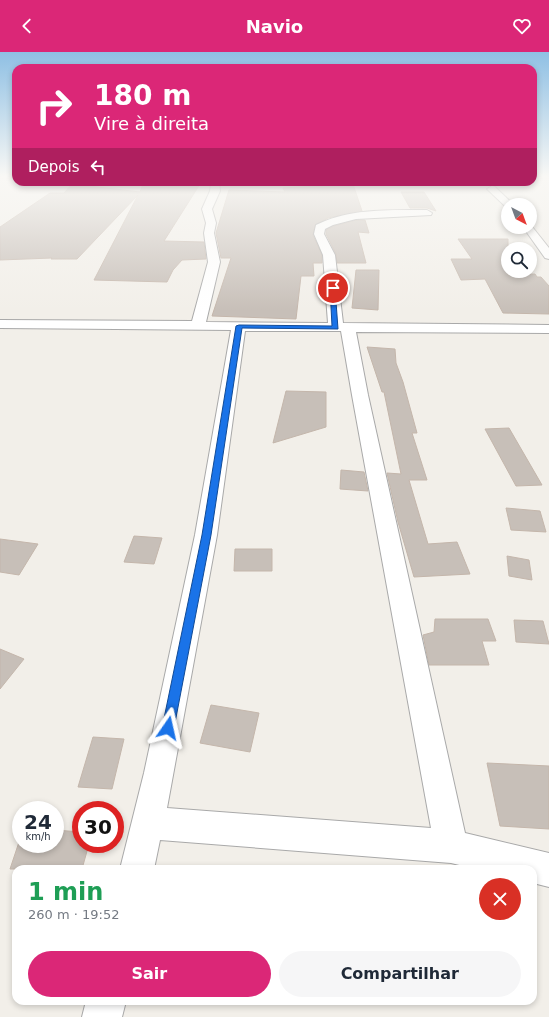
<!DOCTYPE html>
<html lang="pt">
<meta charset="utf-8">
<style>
:root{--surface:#fff;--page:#f6f6f7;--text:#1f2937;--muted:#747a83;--accent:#db2777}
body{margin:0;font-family:"DejaVu Sans",sans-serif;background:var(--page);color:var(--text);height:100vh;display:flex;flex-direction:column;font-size:15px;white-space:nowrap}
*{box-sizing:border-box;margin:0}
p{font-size:13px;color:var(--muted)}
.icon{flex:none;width:22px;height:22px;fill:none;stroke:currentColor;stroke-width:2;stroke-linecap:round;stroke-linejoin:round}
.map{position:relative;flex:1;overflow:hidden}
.panel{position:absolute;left:12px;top:813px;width:525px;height:140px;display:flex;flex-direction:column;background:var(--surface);border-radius:12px;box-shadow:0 2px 6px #0003}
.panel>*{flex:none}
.top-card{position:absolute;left:12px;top:12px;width:525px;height:122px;border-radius:12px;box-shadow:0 2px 6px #0003;background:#db2777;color:#fff;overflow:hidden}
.needle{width:26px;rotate:139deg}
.fabs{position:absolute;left:501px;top:146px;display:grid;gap:8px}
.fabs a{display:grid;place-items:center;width:36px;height:36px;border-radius:50%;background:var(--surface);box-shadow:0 2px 6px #0003;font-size:20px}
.speed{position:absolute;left:12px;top:749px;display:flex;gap:8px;font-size:20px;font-weight:700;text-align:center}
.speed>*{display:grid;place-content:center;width:52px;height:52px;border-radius:50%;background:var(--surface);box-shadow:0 2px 6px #0003;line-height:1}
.speed small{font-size:10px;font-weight:400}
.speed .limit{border:6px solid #d22;background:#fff;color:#111}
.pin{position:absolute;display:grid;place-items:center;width:34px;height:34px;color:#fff;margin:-17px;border:2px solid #fff;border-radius:50%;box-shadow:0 1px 4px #0007}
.me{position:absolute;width:44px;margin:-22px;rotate:11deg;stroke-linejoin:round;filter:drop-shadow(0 0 3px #0008)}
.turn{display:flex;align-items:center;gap:14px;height:84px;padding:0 16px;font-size:18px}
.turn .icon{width:52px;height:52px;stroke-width:2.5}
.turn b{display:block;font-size:28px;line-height:34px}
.then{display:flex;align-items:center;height:38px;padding:0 16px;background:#0003;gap:8px;font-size:15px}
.round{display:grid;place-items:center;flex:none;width:42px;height:42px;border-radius:21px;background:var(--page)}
.headline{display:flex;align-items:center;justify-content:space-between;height:68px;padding:0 16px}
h1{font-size:24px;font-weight:800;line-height:30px;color:#1e9e55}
.cta{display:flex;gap:8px;margin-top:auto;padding:8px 16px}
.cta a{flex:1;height:46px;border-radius:24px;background:var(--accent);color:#fff;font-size:16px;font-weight:800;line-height:46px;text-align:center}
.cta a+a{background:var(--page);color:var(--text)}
header{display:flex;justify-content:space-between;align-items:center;height:52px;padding:0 16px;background:var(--accent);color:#fff;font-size:18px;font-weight:800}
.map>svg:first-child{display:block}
</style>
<header><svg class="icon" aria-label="back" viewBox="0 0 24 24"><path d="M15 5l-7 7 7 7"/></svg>Navio<svg class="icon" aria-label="heart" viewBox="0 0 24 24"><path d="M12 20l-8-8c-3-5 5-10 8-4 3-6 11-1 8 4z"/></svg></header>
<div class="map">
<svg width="549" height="965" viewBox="0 0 549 965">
<rect width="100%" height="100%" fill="#f2efe9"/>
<path fill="#c7bfb8" stroke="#c4b6ab" d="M 144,130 L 200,132 L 164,189 L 204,190 L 206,207 L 182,208 L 173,218 L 167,230 L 94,228 L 138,143 L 77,207 L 51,207 L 52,206 L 0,208 L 0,175 L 50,141 L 64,141 L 72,132 L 140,140 Z
M 353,132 L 362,159 L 328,166 L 315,173 L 313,183 L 322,203 L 322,211 L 313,211 L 314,224 L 301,224 L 296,267 L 212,264 L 231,206 L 221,206 L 216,181 L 229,138 L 285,140 L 283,136 Z
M 401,140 L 424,140 L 436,159 L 427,156 L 410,156 Z
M 356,168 L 365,168 L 369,181 L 358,180 L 366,211 L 337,211 L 336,202 L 326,182 L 326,178 L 334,174 Z
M 458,187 L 508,187 L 508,223 L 535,222 L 537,225 L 541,225 L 549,234 L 549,262 L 503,261 L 485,227 L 461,228 L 451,207 L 472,207 Z
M 356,218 L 379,218 L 378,258 L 352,256 Z
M 367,295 L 395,297 L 396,311 L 403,330 L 417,381 L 412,381 L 427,428 L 409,428 L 428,492 L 457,490 L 470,522 L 414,525 L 398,470 L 387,421 L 401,422 L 384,340 L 382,340 Z
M 286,339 L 326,340 L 326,375 L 273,391 Z
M 509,376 L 542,433 L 516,434 L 485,377 Z
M 341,418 L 364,420 L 368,439 L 340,437 Z
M 506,456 L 540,459 L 546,480 L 511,478 Z
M 134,484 L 162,486 L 154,512 L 124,510 Z
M 0,487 L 38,492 L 19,523 L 0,520 Z
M 235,497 L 272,497 L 272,519 L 234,519 Z
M 507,504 L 529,508 L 532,528 L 509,524 Z
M 435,567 L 488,567 L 496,589 L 482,589 L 489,613 L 429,613 L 423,583 L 434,580 Z
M 514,568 L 543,569 L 549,592 L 516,590 Z
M 0,597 L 24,607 L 0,637 Z
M 211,653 L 259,661 L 250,700 L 200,691 Z
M 93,685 L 124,687 L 112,737 L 78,735 Z
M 487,711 L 549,714 L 549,777 L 500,774 Z
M 55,778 L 81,780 L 81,792 L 89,792 L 82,817 L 10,817 L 21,784 L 21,792 L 55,792 Z"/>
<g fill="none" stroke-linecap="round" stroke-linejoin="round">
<g stroke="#a9a9a9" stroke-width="2">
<path id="minor" d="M 211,130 L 219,130 L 220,139 L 212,157 L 216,171 L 214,181 L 220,210 L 206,270 L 328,271 L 323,203 L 314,182 L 316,173 C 349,156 391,158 427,158 L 432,161 L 431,163 L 356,167 L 333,173 L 325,177 L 324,182 L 335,203 L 343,271 L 549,273 L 549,281 L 356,280 L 368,343 L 465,781 L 549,801 L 549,835 L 533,831 L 533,817 L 476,817 L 451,811 L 160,788 L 154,817 L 120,817 L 144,721 L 195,483 L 231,278 L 0,276 L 0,268 L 192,269 L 208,210 L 204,181 L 206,171 L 202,157 L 210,139 ZM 245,279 L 341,279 L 352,343 L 431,776 L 167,756 L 217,483 Z
M 492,134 L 495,135 L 514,153 L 508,153 L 508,156 L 506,155 L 487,137 Z
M 530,172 L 549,196 L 549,207 L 545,206 L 523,175 L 530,175 Z
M 86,949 L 126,949 L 122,965 L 82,965 Z"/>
</g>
<use href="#minor" fill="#fff" fill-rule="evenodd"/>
</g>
<linearGradient id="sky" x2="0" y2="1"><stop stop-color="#8fc0e4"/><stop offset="0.48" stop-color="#f9f8f5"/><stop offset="1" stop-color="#f9f8f5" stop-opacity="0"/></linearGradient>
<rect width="549" height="259" fill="url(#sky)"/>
<path fill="#1a73e8" stroke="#114b97" d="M 333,234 L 335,236 L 338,277 L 242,276 L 211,483 L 174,676 L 172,681 L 168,682 L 164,681 L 162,676 L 202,483 L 236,274 L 239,273 L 332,274 L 330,236 Z"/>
</svg>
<div class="fabs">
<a><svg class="needle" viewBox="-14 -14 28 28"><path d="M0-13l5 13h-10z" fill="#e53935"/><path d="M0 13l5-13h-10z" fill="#747a83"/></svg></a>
<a><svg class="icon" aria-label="search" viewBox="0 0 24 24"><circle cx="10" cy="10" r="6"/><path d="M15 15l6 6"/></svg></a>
</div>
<div class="speed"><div>24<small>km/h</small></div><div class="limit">30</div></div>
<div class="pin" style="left:333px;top:236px;background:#d93025"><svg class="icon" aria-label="arrive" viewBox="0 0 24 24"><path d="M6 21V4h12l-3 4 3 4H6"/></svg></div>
<svg class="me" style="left:168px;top:676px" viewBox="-20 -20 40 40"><path d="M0-17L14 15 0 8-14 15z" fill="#1a73e8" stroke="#fff" stroke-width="4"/></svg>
<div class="top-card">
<div class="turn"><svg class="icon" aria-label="right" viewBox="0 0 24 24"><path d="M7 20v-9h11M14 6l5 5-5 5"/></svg><div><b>180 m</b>Vire à direita</div></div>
<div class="then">Depois<svg class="icon" aria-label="left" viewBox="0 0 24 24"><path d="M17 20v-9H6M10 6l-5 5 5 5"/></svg></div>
</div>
<section class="panel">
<div class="headline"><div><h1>1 min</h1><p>260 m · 19:52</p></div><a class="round" style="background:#d93025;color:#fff"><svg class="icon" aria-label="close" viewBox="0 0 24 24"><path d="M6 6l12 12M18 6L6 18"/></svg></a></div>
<div class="cta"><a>Sair</a><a>Compartilhar</a></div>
</section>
</div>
